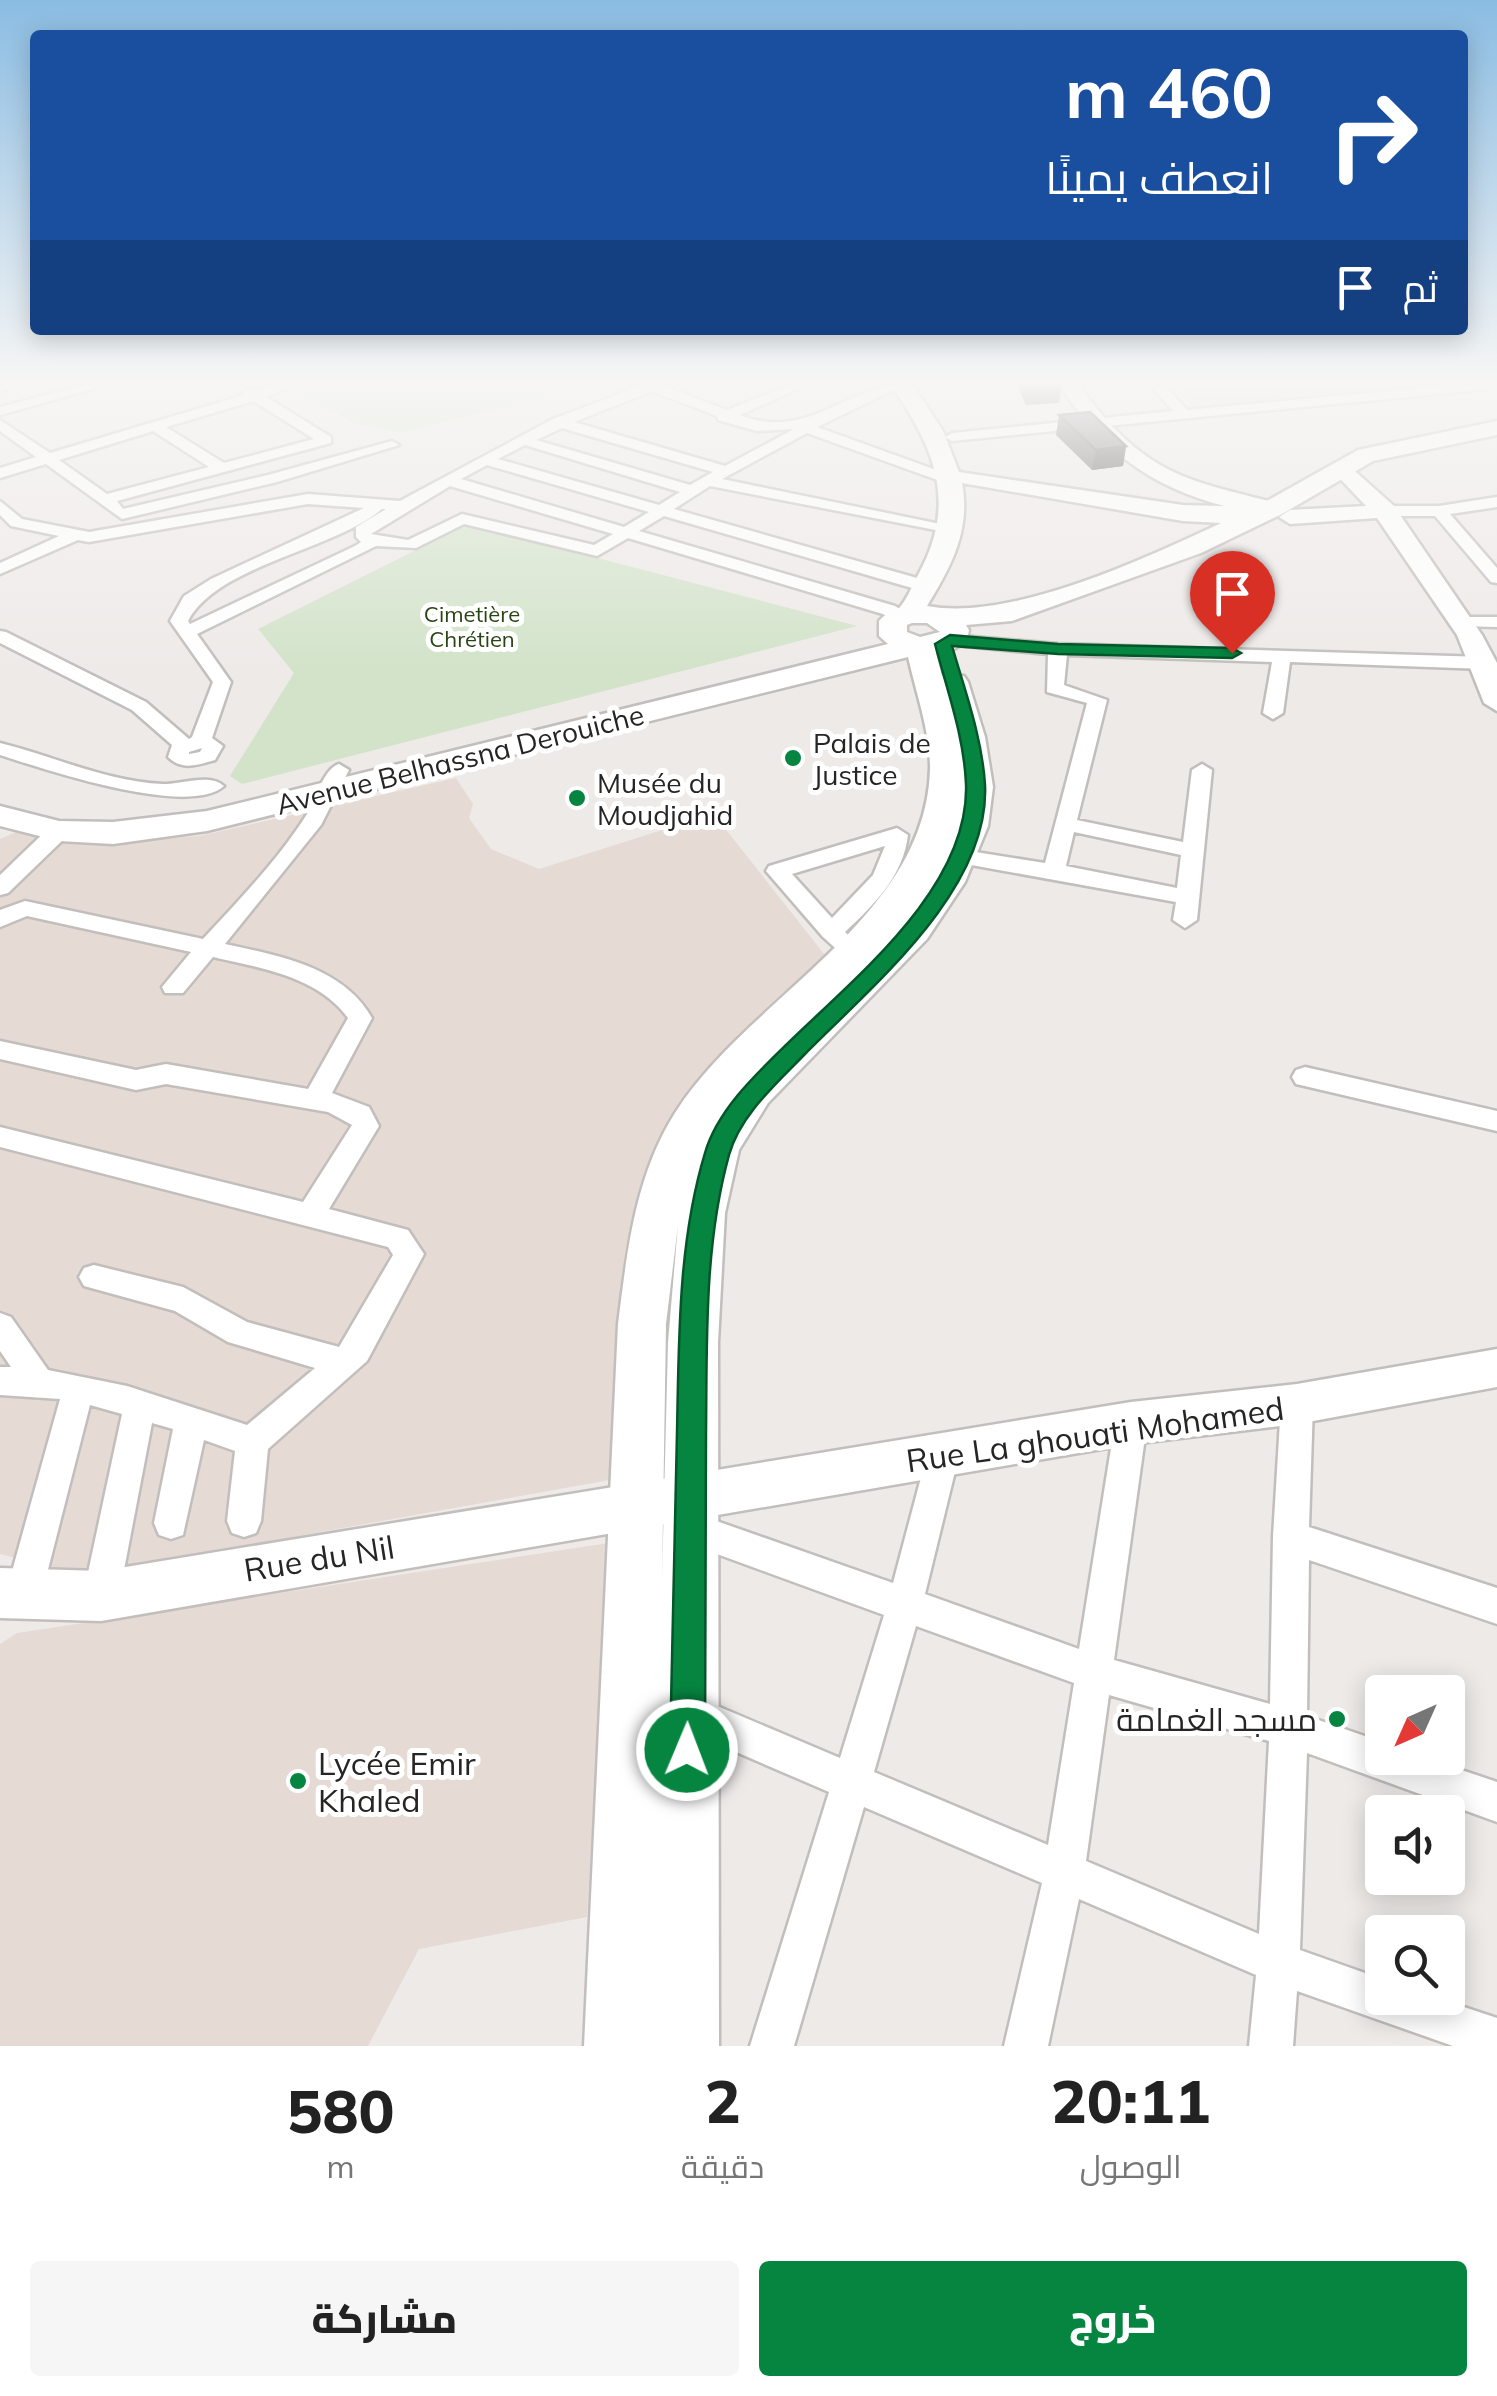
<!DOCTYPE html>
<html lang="ar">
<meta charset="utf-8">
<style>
:root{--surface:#fff;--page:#f6f6f6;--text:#222;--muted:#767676;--accent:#058540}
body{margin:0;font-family:Mulish,Cairo,sans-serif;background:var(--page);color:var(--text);direction:rtl;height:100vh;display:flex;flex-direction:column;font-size:38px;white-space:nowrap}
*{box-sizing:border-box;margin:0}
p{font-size:32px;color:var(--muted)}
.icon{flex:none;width:55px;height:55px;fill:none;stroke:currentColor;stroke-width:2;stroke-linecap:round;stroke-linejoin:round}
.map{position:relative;height:2046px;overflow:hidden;direction:ltr}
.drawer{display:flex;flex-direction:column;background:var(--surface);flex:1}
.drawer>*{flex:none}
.banner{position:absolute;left:30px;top:30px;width:1438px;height:305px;border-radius:10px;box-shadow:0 5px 25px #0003;direction:rtl;background:#1a4fa0;color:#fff;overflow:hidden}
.needle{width:65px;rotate:225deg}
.controls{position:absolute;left:1365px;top:1675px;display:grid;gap:20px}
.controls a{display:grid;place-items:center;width:100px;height:100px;border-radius:10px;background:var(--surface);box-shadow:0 5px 25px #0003;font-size:50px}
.pin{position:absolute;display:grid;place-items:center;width:85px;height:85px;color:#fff;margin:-102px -42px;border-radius:50% 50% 50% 0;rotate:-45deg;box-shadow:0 0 10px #0007}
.pin .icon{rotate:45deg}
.me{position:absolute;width:110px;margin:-55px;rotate:1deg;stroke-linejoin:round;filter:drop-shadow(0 0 8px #0008)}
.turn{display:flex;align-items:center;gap:35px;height:210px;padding:0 30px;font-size:45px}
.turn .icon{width:130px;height:130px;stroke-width:2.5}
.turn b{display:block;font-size:70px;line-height:85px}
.then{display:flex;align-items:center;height:95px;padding:0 30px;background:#0003;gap:20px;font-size:38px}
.eta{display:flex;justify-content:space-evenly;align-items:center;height:170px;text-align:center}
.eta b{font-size:60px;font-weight:800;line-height:70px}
.primary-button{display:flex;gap:20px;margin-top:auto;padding:20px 30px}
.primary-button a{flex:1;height:115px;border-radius:10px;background:var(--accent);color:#fff;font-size:40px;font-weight:800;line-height:115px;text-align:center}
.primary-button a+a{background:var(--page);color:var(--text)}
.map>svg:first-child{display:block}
</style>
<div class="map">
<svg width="1497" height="2046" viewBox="0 0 1497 2046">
<rect width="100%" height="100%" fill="#eeeae8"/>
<path fill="#e6dad5" d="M 1172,385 L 1434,385 L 1193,407 Z
M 456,778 L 473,804 L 469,818 L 491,849 L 539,869 L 700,818 L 720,822 L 828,959 L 663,1140 L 634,1220 L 615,1479 L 82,1575 L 0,1554 L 0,839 L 16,832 L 96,843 L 199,836 Z
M 609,1543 L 587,1917 L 419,1949 L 368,2046 L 0,2046 L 0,1644 L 17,1633 Z"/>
<path fill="#d2e3c9" d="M 306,385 L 636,385 L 636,386 L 597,394 L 566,387 L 545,397 L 403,433 L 356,424 L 292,389 Z
M 468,524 L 857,626 L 242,784 L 230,776 L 294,673 L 258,629 Z"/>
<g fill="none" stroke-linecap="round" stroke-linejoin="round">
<g stroke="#c2bebc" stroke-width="5">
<path id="street" d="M 0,385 L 17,385 L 0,392 Z
M 85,385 L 106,385 L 0,415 L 0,407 Z
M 278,385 L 298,385 L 266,397 L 331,437 L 331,443 L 117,501 L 123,509 L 268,475 L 392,441 L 399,445 L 277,482 L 122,519 L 46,464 L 0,478 L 0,468 L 36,457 L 0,431 L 0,420 L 50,453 L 244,395 L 240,387 L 256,391 ZM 253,401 L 314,439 L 224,463 L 166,427 ZM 153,431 L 209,467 L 107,494 L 59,460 Z
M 643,385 L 661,385 L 727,410 L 790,385 L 807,385 L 740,415 C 808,442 846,385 904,385 L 817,427 L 953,476 L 953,482 L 943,482 L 807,433 L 722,479 L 950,526 L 956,528 L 956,534 L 710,486 L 674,509 L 931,582 L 931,590 L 919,590 L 664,516 L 639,531 L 895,606 L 906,613 L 906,621 L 894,621 L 883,614 L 628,538 L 597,556 L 464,524 L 416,548 L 376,546 L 197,634 L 231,682 L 212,738 L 223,746 L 215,760 C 198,765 182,771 168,757 L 172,745 L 132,710 L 0,643 L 0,631 L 6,632 L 146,702 L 189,739 L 192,737 L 213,682 L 170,621 L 184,596 L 211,579 L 364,508 L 308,504 L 89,542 L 78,540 L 0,574 L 0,563 L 59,536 L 11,526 L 0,515 L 0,501 L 22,519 L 89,532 L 308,494 L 400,501 L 553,419 ZM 652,391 L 717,416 L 718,420 L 757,431 L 794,429 L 725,466 L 574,422 ZM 562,428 L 713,472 L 690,485 L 536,440 ZM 525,445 L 680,492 L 659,505 L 498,459 ZM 487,465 L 649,512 L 624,527 L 461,479 ZM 450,486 L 613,534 L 594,545 L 462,514 L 408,540 L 371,534 ZM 382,509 L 386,509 L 356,527 L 356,537 L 361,542 L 355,546 L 190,624 L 188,621 C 217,565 334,550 382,509 ZM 202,748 L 200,752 L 189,754 L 189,752 Z
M 1151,385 L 1164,385 L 1187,410 L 1451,385 L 1496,385 L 1489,389 L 952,441 L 945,437 L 952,433 L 1173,411 Z
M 1497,497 L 1497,507 L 1450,514 L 1497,568 L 1497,583 L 1491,582 L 1435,516 L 1386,516 L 1378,511 L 1386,506 L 1439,506 Z
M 1466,617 L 1497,617 L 1497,627 L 1460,626 L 1457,622 Z
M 950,635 L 1058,644 L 1485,657 L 1494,663 L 1485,669 L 1290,662 L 1283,713 L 1273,719 L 1263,713 L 1272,662 L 1067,655 L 1064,685 L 1107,700 L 1077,820 L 1183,842 L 1192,770 L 1202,764 L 1212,770 L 1197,920 L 1185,928 L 1173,920 L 1176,902 L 949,861 L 946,856 L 957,849 L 1045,863 L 1087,703 L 1047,692 L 1048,654 L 944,644 L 941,640 ZM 1074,832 L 1181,855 L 1177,888 L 1066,866 Z
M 0,743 C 53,756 108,782 163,784 C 182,784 210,773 224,786 C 188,818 44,769 0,755 Z
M 339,764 L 349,770 L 321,825 L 225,944 C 279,956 342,966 372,1018 L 332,1093 L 369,1107 L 379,1126 L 329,1209 L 408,1230 L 424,1254 L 367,1361 L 268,1449 L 261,1521 L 256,1533 L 244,1537 L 232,1533 L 227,1521 L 235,1451 L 204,1440 L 183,1535 L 171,1539 L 159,1535 L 154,1523 L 173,1429 L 152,1423 L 119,1596 L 114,1609 L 101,1614 L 88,1609 L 83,1596 L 122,1414 L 90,1405 L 42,1593 L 36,1605 L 24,1611 L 12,1605 L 6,1593 L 60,1399 L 0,1395 L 0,1367 L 11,1367 L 0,1351 L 0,1313 L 11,1317 L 48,1370 L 127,1386 L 247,1425 L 315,1368 L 228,1342 L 175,1311 L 84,1286 L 79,1277 L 84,1268 L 94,1265 L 183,1287 L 247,1322 L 339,1347 L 393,1255 L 388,1247 L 0,1147 L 0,1127 L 303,1202 L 352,1125 L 328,1112 L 166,1084 L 136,1090 L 0,1059 L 0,1041 L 136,1070 L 166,1064 L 308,1089 L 348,1018 C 317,976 260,968 213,957 L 183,993 L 165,993 L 162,987 L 191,952 L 27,916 L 0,927 L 0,910 L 25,901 L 203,939 C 239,900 278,860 307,814 C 315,800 324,768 339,764 Z
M 59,824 L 67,826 L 70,831 L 67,836 L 8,893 L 0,895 L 0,875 L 51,826 Z
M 897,828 L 908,835 C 903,876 875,904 845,932 L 864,950 L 860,956 L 844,956 L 823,937 L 766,871 L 769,866 ZM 885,846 L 873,875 L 832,918 L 792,874 Z
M 1305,1067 L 1497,1111 L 1497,1131 L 1296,1084 L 1292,1077 L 1296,1070 Z
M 1297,1390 L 1308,1394 L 1313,1404 L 1309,1527 L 1497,1588 L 1497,1624 L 1309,1560 L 1307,1716 L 1382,1742 L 1382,1758 L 1426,1758 L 1497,1782 L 1497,1822 L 1307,1753 L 1300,1950 L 1382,1979 L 1382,1998 L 1437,1998 L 1497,2018 L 1497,2046 L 1453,2046 L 1297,1991 L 1293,2046 L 1249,2046 L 1256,1975 L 1079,1899 L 1048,2046 L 1004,2046 L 1042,1883 L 864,1807 L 794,2046 L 750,2046 L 829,1792 L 678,1727 L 672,1714 L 678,1701 L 691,1695 L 840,1758 L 884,1615 L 676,1539 L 671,1527 L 676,1515 L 688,1511 L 893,1583 L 927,1455 L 931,1444 L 943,1440 L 955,1444 L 959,1455 L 925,1594 L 1079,1649 L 1115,1423 L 1120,1413 L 1131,1408 L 1142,1413 L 1147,1423 L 1114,1660 L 1270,1704 L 1273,1537 L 1281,1404 L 1286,1394 ZM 916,1626 L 1074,1683 L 1048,1845 L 874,1772 ZM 1109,1695 L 1269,1741 L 1259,1934 L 1086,1861 Z"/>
</g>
<g stroke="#c2bebc" stroke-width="5">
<path id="secondary" d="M 1060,385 L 1078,385 C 1146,474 1177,478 1281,504 L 1284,509 L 1273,516 C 1177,501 1112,468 1060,385 Z
M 1340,462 L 1347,464 L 1394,506 L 1482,635 L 1497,663 L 1497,711 L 1484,703 L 1457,635 L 1377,518 L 1290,524 L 1279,517 L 1290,510 L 1366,506 L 1330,468 Z
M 1497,1349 L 1497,1387 L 1297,1424 L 1131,1444 L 101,1621 L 0,1618 L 0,1568 L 101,1571 L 1131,1402 L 1297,1384 Z"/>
</g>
<g stroke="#c2bebc" stroke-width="5">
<path id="primary" d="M 891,385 L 913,385 L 943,431 L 959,472 L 1183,505 L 1256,507 L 1358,450 L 1497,421 L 1497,435 L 1373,461 L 1282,514 L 1201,553 L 1012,621 L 966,625 L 969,630 C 967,646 951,652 936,653 L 942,676 L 964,676 L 968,682 L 985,737 L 993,787 L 988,826 L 965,882 L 927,939 L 768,1103 L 739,1150 L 725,1213 L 718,1342 L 719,2046 L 584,2046 L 618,1324 C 627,1252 635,1176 675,1113 C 748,997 927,919 930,768 C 930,731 916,693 908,657 L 207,831 L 113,844 L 59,841 L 0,826 L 0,806 L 59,821 L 113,822 L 207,811 L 888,644 L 879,636 L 879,621 C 885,613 891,614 898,609 C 906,602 913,584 918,575 C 958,503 935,448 891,385 ZM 962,483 L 1183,521 L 1221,523 C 1147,558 1009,622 927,606 C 951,567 971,530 962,483 ZM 912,623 L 927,623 L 940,632 L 920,637 L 907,632 L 907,625 ZM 678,1225 L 668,1342 L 662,1580 L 666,1324 Z"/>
</g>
<use href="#street" fill="#fff" fill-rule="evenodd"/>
<use href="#secondary" fill="#fff" fill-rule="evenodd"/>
<use href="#primary" fill="#fff" fill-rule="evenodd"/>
</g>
<path fill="#605d5e" d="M 1017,385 L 1062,385 L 1059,403 L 1026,405 Z
M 1059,415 L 1126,446 L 1123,466 L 1092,470 L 1056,435 Z"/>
<path fill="#4e4c4c" d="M 1126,446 L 1123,466 L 1092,470 L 1096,450 Z"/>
<path fill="#706c6d" stroke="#4e4c4c" stroke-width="2.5" d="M 1090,412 L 1126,446 L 1096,450 L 1059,415 Z"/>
<linearGradient id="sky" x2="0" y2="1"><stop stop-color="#8abce2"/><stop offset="0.57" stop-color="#f7f6f5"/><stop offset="1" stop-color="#f7f6f5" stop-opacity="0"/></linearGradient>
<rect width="1497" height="671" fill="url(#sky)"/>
<path fill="#058540" stroke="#03562a" stroke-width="2.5" d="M 950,635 L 1058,644 L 1232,648 L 1241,653 L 1232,658 L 1058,654 L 952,646 C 965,691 982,737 985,785 C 990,890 872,986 805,1054 C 777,1083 740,1115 729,1155 C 704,1245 707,1341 706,1433 C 706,1539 705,1644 705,1750 L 700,1762 L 687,1767 L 675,1762 L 670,1750 C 672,1644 675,1538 677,1432 C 679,1339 678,1242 705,1153 C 717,1111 755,1075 786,1045 C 853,979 970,888 966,784 C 964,736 947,690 935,644 Z"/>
<g fill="#058540" stroke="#fff" stroke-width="4">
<circle cx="793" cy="758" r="10"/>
<circle cx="577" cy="798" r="10"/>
<circle cx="1337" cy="1719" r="10"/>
<circle cx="298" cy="1781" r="10"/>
</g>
<g text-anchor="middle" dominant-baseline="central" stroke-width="10" stroke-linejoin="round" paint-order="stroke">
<g font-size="22" fill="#294514" stroke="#fff">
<text x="472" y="614">Cimetière<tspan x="472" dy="25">Chrétien</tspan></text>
</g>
<g font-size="28" fill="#262524" stroke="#fff" text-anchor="start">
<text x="813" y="742">Palais de<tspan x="813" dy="32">Justice</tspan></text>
<text x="597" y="782">Musée du<tspan x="597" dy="32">Moudjahid</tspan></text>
</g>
<g font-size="28" fill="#262524" stroke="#fff">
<text transform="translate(460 759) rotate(-14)">Avenue Belhassna Derouiche</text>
</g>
<g font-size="32" fill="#262524" stroke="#fff">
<text transform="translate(1095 1434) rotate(-8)">Rue La ghouati Mohamed</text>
<text transform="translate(319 1558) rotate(-9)">Rue du Nil</text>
</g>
<g font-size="32" fill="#262524" stroke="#fff" text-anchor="end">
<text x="1317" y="1719">مسجد الغمامة</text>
<text x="318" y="1763" text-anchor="start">Lycée Emir<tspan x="318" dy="37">Khaled</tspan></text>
</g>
</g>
</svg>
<div class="controls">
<a><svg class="needle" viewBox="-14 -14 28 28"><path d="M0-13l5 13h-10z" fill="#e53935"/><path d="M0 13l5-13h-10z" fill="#767676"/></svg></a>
<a><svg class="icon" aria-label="sound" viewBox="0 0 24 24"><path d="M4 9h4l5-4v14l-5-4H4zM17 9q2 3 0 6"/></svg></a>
<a><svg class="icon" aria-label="search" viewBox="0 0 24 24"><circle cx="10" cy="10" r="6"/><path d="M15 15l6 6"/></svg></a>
</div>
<div class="pin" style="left:1232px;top:653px;background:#d93025"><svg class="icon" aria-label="arrive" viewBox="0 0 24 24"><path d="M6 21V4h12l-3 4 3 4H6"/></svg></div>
<svg class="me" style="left:687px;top:1750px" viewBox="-20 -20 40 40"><circle r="17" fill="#058540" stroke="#fff" stroke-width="3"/><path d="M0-11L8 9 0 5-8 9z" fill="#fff"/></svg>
<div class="banner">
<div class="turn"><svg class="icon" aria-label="right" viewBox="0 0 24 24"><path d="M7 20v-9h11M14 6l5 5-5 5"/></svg><div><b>460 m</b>انعطف يمينًا</div></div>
<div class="then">ثم<svg class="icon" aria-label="arrive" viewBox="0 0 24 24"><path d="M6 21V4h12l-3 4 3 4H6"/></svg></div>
</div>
</div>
<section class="drawer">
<div class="eta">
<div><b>20:11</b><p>الوصول</p></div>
<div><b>2</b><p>دقيقة</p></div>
<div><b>580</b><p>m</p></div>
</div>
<div class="primary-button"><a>خروج</a><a>مشاركة</a></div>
</section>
